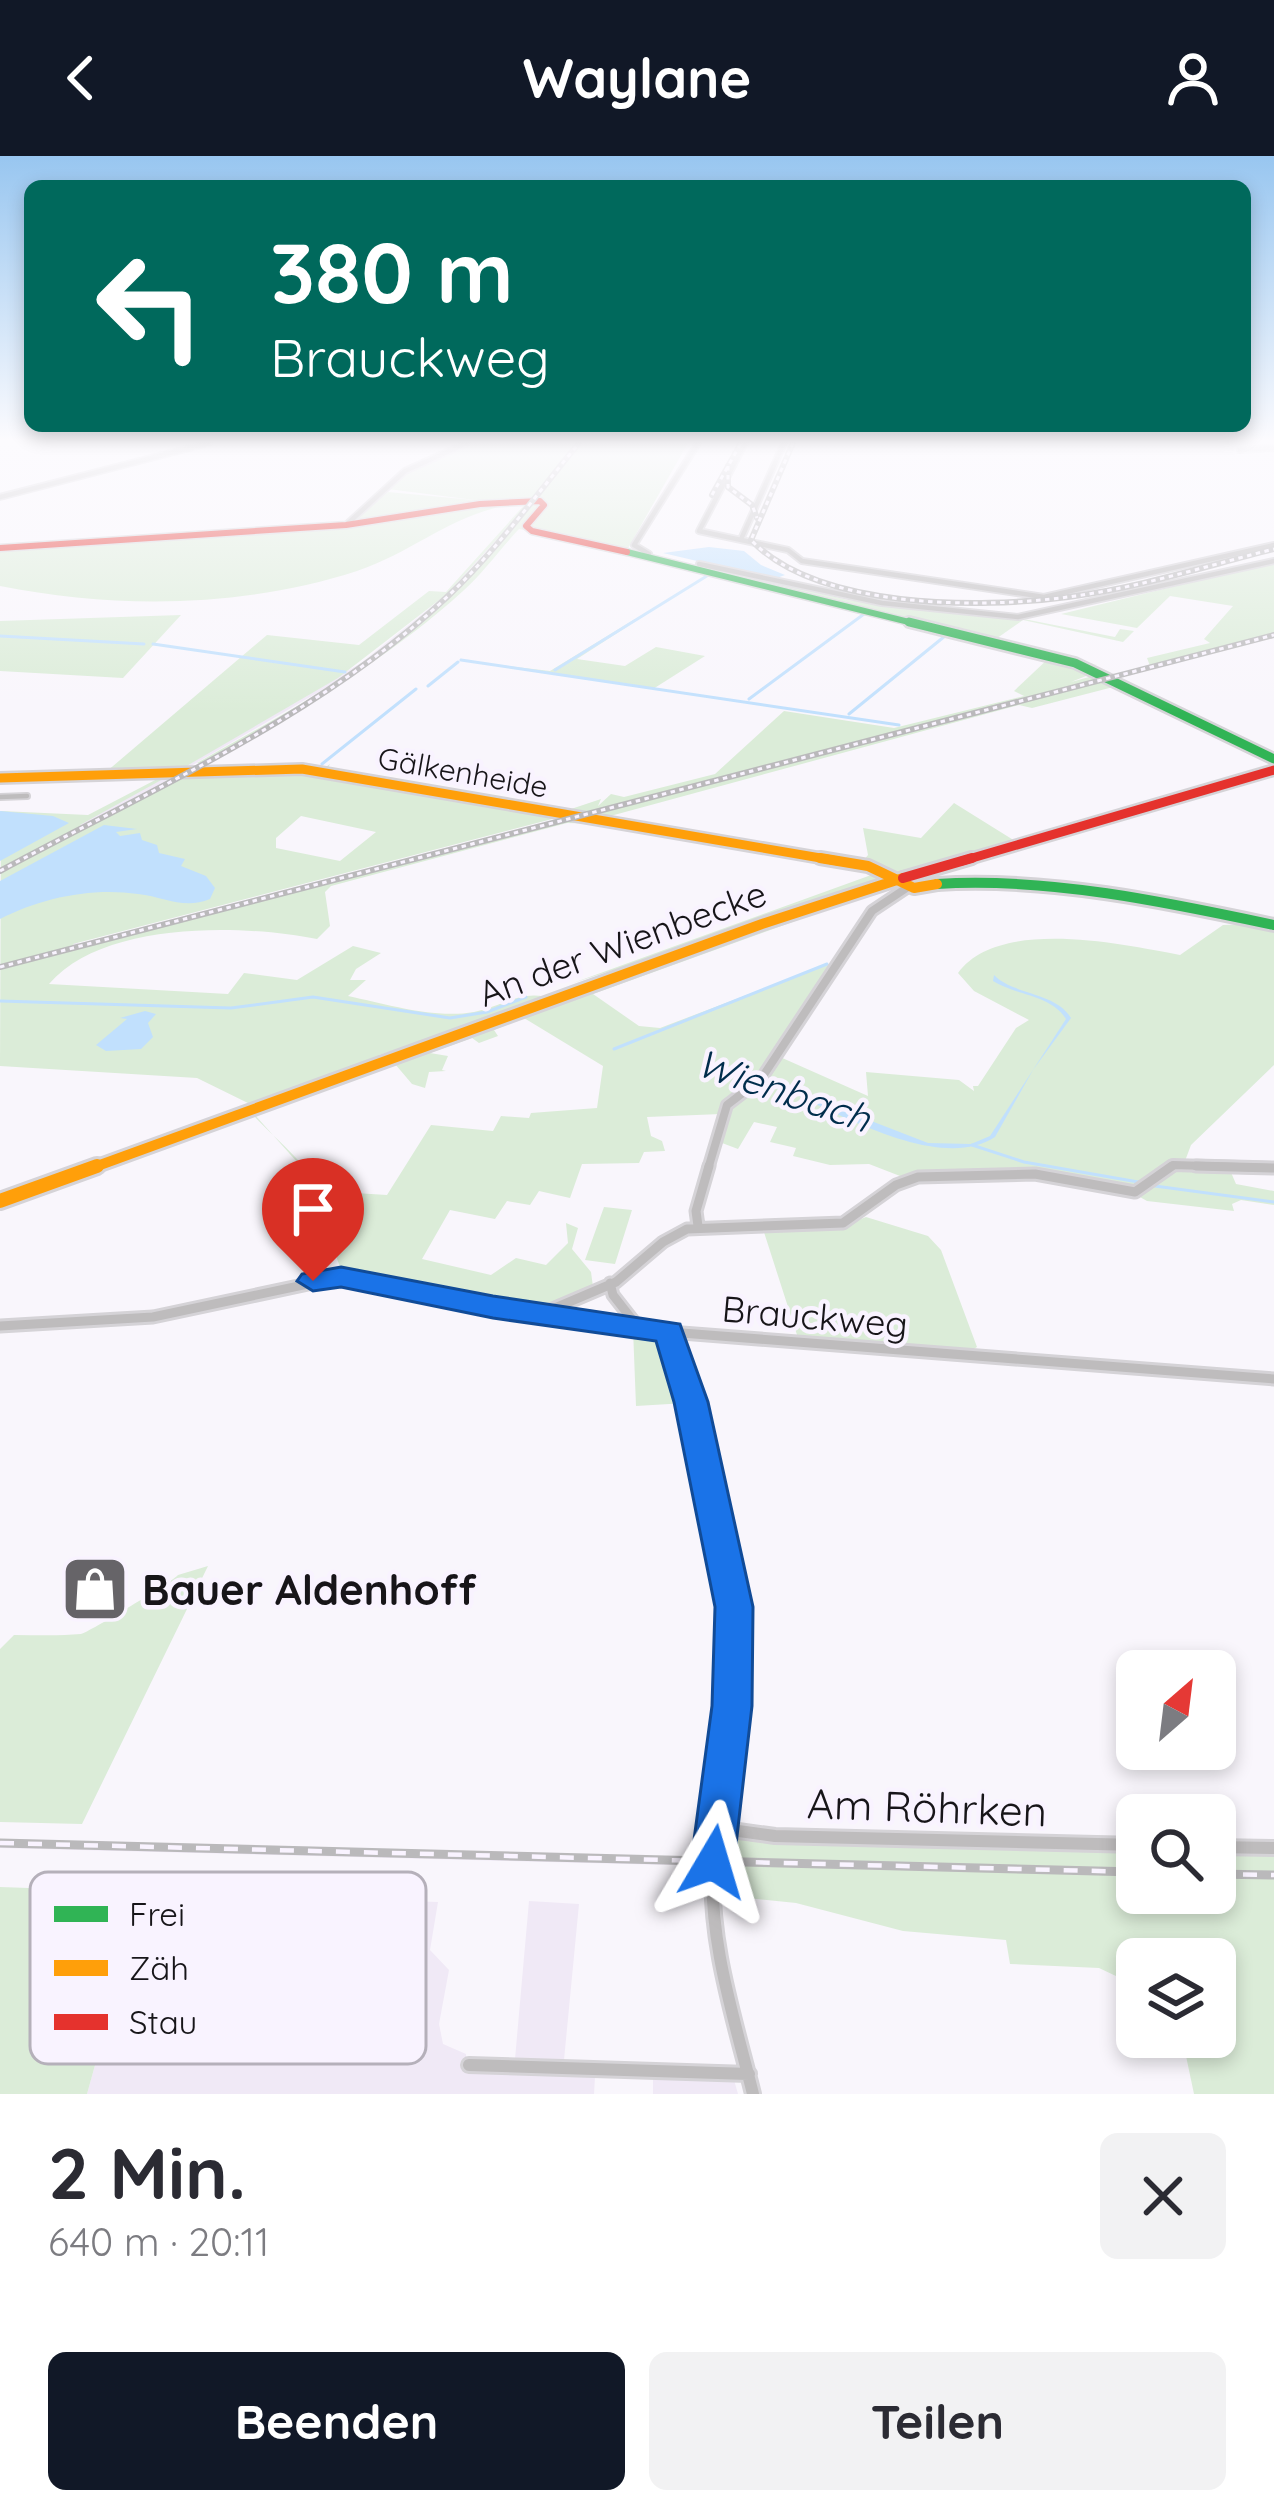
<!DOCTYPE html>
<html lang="de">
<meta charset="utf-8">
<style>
:root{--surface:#fff;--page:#f2f2f3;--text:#2b2b33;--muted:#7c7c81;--accent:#111827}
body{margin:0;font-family:Quicksand,sans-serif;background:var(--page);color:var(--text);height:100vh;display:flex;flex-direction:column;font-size:45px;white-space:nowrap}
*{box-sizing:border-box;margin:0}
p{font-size:39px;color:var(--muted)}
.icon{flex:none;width:66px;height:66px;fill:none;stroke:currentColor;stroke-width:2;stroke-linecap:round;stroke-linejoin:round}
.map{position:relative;height:1938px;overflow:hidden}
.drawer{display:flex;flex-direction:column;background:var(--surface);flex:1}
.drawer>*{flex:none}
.hud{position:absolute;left:24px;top:24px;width:1227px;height:252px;border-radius:18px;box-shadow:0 6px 18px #0003;background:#00695c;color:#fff;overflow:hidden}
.needle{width:78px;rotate:28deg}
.controls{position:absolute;left:1116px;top:1494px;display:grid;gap:24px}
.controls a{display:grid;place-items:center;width:120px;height:120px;border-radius:18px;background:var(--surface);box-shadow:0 6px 18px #0003;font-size:60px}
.pin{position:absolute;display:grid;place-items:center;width:102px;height:102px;color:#fff;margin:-123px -51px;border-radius:50% 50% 50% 0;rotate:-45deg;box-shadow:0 0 12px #0007}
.pin .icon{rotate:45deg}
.me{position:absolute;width:132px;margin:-66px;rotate:7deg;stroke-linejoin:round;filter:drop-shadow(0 0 9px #0008)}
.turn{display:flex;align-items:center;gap:42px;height:252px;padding:0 48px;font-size:54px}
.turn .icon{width:156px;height:156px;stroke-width:2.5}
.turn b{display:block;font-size:84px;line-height:102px}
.round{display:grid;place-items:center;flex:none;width:126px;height:126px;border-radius:18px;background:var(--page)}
.overview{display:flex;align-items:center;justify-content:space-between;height:204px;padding:0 48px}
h1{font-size:72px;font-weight:700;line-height:90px}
.button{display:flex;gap:24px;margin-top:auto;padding:24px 48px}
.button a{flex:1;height:138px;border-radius:18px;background:var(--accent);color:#fff;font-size:48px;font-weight:700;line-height:138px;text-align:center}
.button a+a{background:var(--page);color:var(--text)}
header{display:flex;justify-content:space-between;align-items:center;height:156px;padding:0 48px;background:var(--accent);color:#fff;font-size:54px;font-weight:700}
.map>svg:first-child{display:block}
</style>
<header><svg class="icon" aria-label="back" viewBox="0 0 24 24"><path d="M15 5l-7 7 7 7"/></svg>Waylane<svg class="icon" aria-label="person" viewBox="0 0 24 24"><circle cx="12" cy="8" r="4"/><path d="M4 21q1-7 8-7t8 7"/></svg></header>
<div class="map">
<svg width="1274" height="1938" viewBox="0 0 1274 1938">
<rect width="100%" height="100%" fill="#f9f6fc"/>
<path fill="#f0e9f6" d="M 578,287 L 581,287 L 453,438 L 367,508 L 191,610 L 195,613 L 0,717 L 0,713 L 361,507 L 447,438 Z
M 1108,521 L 1111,523 L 0,814 L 77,786 L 80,789 Z
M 0,1683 L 707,1702 L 707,1710 L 0,1692 Z
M 143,1736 L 438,1746 L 430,1794 L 449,1814 L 439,1868 L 443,1888 L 466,1898 L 466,1910 L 595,1921 L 594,1938 L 87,1938 Z
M 529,1745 L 579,1748 L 564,1904 L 515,1903 Z
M 653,1921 L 734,1924 L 738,1938 L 653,1938 Z"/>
<path fill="#dbecd8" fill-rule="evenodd" d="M 469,287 L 577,287 L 531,344 L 581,287 L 688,287 L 627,394 L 519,373 C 500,393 484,416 463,435 C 385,506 294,557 203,608 L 197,607 C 318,539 442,474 522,356 L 447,438 L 338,522 L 178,615 L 106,616 L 267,479 L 359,489 L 429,435 L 446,436 L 527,346 C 454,354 419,394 357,415 C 243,452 116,453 0,430 L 0,393 L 353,366 L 388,336 L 474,344 L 388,333 L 406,316 Z
M 1274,406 L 1274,477 L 1150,510 L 1147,502 L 1210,487 L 1204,483 L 1233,450 L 1170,440 L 1137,472 L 1061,458 Z
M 710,411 L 848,444 L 1029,464 L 1115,481 L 1120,473 L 1134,475 L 1123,486 L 1023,464 L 993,485 L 768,431 Z
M 181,459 L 123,522 L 0,515 L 0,465 Z
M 635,463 L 639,463 L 577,503 L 625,510 L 656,491 L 705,500 L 653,533 L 459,504 L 550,515 Z
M 1049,498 L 1098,509 L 1070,505 L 1096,516 L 1071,526 L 1100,518 L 1108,521 L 576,659 L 572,655 L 562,657 L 328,616 L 323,613 L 330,608 L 327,614 L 338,617 L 562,656 L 601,643 L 598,650 L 611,638 L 624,641 L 715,618 L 784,555 L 894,572 L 1024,540 L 1014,535 L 1050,501 L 1057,502 Z
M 1109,523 L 1121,529 L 1032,552 L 1019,549 L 603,662 L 581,661 Z
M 302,613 L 560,661 L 73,788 L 77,793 L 574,663 L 789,701 L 602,668 L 567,667 L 331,730 L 325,736 L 330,770 L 317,783 C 241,768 103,765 49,828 L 228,838 L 244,817 L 297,824 L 353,790 L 381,797 L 356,813 L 350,824 L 366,824 L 348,840 C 386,848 434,863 474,856 C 505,850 525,830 557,845 L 891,727 L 901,730 L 900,735 L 874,750 L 838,802 L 871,752 L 898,732 L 892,730 L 593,838 L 639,870 L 660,872 L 828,808 L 831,810 L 771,897 L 868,940 L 866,916 L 959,924 L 974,935 L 973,930 L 978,930 L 1016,872 L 1029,864 L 974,835 L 958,817 C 998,761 1122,788 1180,799 L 1223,769 L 1252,768 L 1161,747 L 959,726 L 901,740 L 881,750 L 841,804 L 875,753 C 901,733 935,729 966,724 L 909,730 L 905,723 L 1274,616 L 911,725 C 930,733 951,720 973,723 C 1074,734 1175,743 1274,765 L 1274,909 L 1191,989 L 1185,1005 L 1274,1005 L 1274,1011 L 1174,1006 L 1176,1011 L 1230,1014 L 1236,1028 L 1274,1035 L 1274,1049 L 1241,1044 L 1232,1048 L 1234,1055 L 1147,1045 L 1124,1032 L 1078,1019 L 965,1013 L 900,1020 L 869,1008 L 830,1009 L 793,1000 L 796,992 L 770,986 L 777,971 L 754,966 L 738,993 L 722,987 L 729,951 L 741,939 L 737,937 L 721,958 L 647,961 L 651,980 L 662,985 L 665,995 L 644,996 L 639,1007 L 582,1008 L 570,1042 L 539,1035 L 530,1049 L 507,1045 L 495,1063 L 450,1054 L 422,1103 L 491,1119 L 516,1102 L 546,1109 L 568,1087 L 566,1067 L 578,1072 L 572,1093 L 591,1116 L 593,1131 L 559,1146 L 532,1151 L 345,1118 C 330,1099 336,1074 329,1052 C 319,1017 278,986 254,960 L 257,955 L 381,909 L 388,910 L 255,959 L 323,1035 L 387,1039 L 431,969 L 493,975 L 501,960 L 529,962 L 531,957 L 597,952 L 603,910 L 524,862 L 494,874 L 498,880 L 479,887 L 472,882 L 430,897 L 448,900 L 442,914 L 446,915 L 429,916 L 425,932 L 412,928 L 395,908 L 518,859 L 515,855 L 379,899 L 384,902 L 254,950 L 197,922 L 0,910 L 1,655 L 88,659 L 161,621 L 84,621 L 172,618 L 80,669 L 83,671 L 179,618 ZM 301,660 L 376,676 L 340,705 L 276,692 L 276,682 Z
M 954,647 L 1015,685 L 899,719 L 863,705 L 868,699 L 863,672 L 921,682 Z
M 790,703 L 867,711 L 887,720 L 886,724 L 557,839 L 685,791 L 573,827 L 874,718 Z
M 604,1051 L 632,1054 L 615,1108 L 585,1104 Z
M 866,1061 L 928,1080 L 941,1094 L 977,1191 L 969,1196 L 798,1182 L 762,1070 L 838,1072 Z
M 633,1173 L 665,1179 L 686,1247 L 636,1250 Z
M 208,1410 L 82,1668 L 0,1666 L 0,1493 L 14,1479 C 36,1479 60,1480 81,1478 C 88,1477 175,1424 178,1419 Z
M 728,1675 L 1137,1693 L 1137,1737 L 1215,1737 L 1215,1695 L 1274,1696 L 1274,1938 L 1194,1938 L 1182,1881 L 1215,1881 L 1215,1803 L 1137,1803 L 1137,1830 L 1099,1812 L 1010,1808 L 1006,1784 L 903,1775 L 796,1747 L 718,1739 L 722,1679 Z
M 0,1731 L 143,1736 L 87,1938 L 0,1938 Z"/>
<path fill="#c1e0fd" d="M 709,391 L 744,395 L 761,409 L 785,419 L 774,423 L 663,397 Z
M 0,655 L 53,660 L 69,667 L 0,705 Z
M 104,669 L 137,673 L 116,676 L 120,680 L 140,677 L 142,684 L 157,689 L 159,697 L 185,703 L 181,710 L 206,720 L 215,732 L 210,743 C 184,754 165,741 138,738 C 92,731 40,742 0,763 L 0,725 Z
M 994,819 C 1013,839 1056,836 1071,862 L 1033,914 L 995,981 C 936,1020 820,947 763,923 L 928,987 L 971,988 L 990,980 L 1066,863 C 1051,839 1017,840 993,825 Z
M 145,855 L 156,858 L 148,867 L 153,881 L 141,893 L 106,895 L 96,889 L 127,863 L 120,862 Z"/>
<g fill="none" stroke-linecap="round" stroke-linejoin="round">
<path stroke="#c1e0fd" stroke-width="3" d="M 0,480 L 144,488
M 153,488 L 345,516
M 461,504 L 899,569
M 555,514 L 710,418
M 428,530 L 458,506
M 749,543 L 864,458
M 849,558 L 945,480
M 322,608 L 416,533
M 0,845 L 231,852 L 313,841 L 450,862 L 487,856 L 526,841
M 614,893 L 827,808
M 972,989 L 1024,1006 L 1144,1027
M 1153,1017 L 1170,1006
M 1155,1030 L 1274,1046"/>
<g stroke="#d5d3d7" stroke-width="8">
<path id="street-far3" d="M 745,287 L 699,375 L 788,394 L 802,405 L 1044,441 L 1274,389
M 1240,294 L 1274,292
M 0,341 L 209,287
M 346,369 L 405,315 L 467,287
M 742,381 L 784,287
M 649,398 L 634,389 L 698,287
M 699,408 L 882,447 L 1018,461 L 1274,405
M 0,641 L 27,640"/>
</g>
<g stroke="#d5d3d7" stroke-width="14">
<path id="street-far2" d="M 708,1013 L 727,949 L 761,923 L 872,755 L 908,731
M 1168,1013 L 1173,1009 L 1274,1012"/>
</g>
<g stroke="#d5d3d7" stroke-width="15">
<path id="street-far1" d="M 1196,1010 L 1274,1012
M 698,1070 L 696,1055 L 709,1010
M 610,1127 L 613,1139 L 638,1171
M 548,1155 L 616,1126 L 663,1086 L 687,1073 L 843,1067 L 896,1029 L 918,1021 L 1035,1018 L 1135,1036 L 1172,1010
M 0,1170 L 153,1161 L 341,1121 L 493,1151 L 669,1176 L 1274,1223
M 669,1176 L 691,1247 L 726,1415"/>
</g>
<g stroke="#d5d3d7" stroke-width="18">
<path id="street" d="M 726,1412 C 746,1509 720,1606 713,1704 C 708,1784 734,1861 753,1938
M 717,1672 L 775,1680 L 1137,1689
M 1215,1691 L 1274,1692
M 469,1909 L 749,1918"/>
</g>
<g stroke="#d5d3d7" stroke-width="9">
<path id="fast-far2" d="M 627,396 L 921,469"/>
</g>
<g stroke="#d5d3d7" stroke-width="14">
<path id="fast-far1" d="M 909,466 L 1075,507 L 1274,603"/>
</g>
<g stroke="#d5d3d7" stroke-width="16">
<path id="fast" d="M 937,728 C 1048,721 1166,746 1274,769"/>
</g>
<g stroke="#d5d3d7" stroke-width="14">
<path id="slow-far2" d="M 0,622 L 302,613 L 838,705"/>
</g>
<g stroke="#d5d3d7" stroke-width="16">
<path id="slow-far1" d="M 820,702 L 868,710 L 914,732 L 937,728
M 89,1013 L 762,768 L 903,722"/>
</g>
<g stroke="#d5d3d7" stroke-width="20">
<path id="slow" d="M 0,1045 L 97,1010"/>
</g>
<g stroke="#d5d3d7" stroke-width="9">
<path id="jam-far2" d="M 0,392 L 346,369 L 480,348 L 540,345 L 544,349 L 526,370 L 532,375 L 627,396"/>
</g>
<g stroke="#d5d3d7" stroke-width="14">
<path id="jam-far1" d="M 962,705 L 1274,614"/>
</g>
<g stroke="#d5d3d7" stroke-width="16">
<path id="jam" d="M 903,722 L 972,702"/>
</g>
<use href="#street-far3" stroke="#bebcbd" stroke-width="4.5"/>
<use href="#street-far2" stroke="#bebcbd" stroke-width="8"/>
<use href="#street-far1" stroke="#bebcbd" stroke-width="9"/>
<use href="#street" stroke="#bebcbd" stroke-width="12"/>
<use href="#fast-far2" stroke="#30b455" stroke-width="6"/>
<use href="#fast-far1" stroke="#30b455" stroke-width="9"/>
<use href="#fast" stroke="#30b455" stroke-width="10"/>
<use href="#slow-far2" stroke="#ff9f0a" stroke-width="9"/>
<use href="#slow-far1" stroke="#ff9f0a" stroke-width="10"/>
<use href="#slow" stroke="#ff9f0a" stroke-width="14"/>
<use href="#jam-far2" stroke="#e5322d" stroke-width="6"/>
<use href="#jam-far1" stroke="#e5322d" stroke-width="9"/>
<use href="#jam" stroke="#e5322d" stroke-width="10"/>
<g stroke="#bab9bb" stroke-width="6">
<path id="rail-far1" d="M 793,287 L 751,384 C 817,453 978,453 1068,441 C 1138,432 1206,410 1274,393
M 728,310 L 728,331 L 752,349 L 757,362
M 712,339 L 741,287
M 0,715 C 152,633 320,560 447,441 C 496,395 536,339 579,287
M 0,811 L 1274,479"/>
</g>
<g stroke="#bab9bb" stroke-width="9">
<path id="rail" d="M 0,1687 L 1137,1716
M 1215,1718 L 1274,1719"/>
</g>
<use href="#rail-far1" stroke="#f9f3ff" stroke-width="3" stroke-dasharray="4.5" stroke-linecap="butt"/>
<use href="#rail" stroke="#f9f3ff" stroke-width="4.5" stroke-dasharray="14" stroke-linecap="butt"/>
</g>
<linearGradient id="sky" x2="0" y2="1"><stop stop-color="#98c6f0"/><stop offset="0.51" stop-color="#fcfbfe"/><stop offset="1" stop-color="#fcfbfe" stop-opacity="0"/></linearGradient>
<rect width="1274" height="558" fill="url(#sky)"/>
<path fill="#1a73e8" stroke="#114b97" stroke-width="3" d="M 341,1111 L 493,1140 L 680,1168 L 708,1246 L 753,1451 L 752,1550 L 734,1706 L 728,1720 L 713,1726 L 698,1720 L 691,1706 L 712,1550 L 715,1451 L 674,1246 L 656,1185 L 493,1162 L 341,1131 L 313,1135 L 297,1125 L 302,1118 Z"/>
<defs>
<g id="shop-square" transform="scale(3.45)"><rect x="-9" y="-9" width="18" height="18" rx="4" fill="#666468" stroke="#f9f3ff"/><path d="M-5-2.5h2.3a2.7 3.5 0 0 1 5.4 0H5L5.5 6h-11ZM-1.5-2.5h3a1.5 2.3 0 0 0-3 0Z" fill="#fff"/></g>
</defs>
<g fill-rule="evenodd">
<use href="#shop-square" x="95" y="1433"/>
</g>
<g text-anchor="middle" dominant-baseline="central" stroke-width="9" stroke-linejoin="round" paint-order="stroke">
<g font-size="30" fill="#171519" stroke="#f9f3ff">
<text transform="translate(463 616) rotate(10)">Gälkenheide</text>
</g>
<g font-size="36" fill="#171519" stroke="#f9f3ff">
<text transform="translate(622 787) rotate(-20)">An der Wienbecke</text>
<text transform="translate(815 1160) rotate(5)">Brauckweg</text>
</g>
<g font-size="39" font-style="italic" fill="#002d4c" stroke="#f9f3ff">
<text transform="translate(784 934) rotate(19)">Wienbach</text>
</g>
<g font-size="42" font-weight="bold" fill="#171519" stroke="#f9f3ff" text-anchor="start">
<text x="142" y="1433">Bauer Aldenhoff</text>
</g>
<g font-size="42" fill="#171519" stroke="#f9f3ff">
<text transform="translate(927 1651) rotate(2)">Am Röhrken</text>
</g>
</g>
<rect x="30" y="1716" width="396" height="192" rx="18" fill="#f9f3ff" stroke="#b5b0ba" stroke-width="3"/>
<rect x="54" y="1750" width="54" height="16" fill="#30b455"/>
<rect x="54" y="1804" width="54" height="16" fill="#ff9f0a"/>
<rect x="54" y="1858" width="54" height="16" fill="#e5322d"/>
<g font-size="33" fill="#171519">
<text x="129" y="1770">Frei</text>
<text x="129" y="1824">Zäh</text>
<text x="129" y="1878">Stau</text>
</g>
</svg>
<div class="controls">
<a><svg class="needle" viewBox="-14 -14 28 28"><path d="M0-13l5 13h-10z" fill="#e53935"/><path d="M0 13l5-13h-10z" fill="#7c7c81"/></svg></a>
<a><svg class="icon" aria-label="search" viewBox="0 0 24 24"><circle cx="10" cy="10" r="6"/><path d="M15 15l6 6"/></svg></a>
<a><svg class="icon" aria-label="layers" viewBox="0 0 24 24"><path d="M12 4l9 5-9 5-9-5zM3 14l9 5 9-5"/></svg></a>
</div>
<div class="pin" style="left:313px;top:1125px;background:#d93025"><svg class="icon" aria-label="arrive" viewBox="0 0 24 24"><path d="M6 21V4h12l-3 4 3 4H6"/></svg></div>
<svg class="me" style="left:713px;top:1706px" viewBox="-20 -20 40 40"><path d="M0-17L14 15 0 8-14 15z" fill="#1a73e8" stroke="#fff" stroke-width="4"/></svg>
<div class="hud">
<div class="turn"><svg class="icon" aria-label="left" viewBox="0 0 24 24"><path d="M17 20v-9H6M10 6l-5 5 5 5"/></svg><div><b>380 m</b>Brauckweg</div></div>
</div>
</div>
<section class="drawer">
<div class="overview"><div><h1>2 Min.</h1><p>640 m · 20:11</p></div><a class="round"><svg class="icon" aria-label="close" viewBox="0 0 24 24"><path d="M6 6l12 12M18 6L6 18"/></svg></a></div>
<div class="button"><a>Beenden</a><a>Teilen</a></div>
</section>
